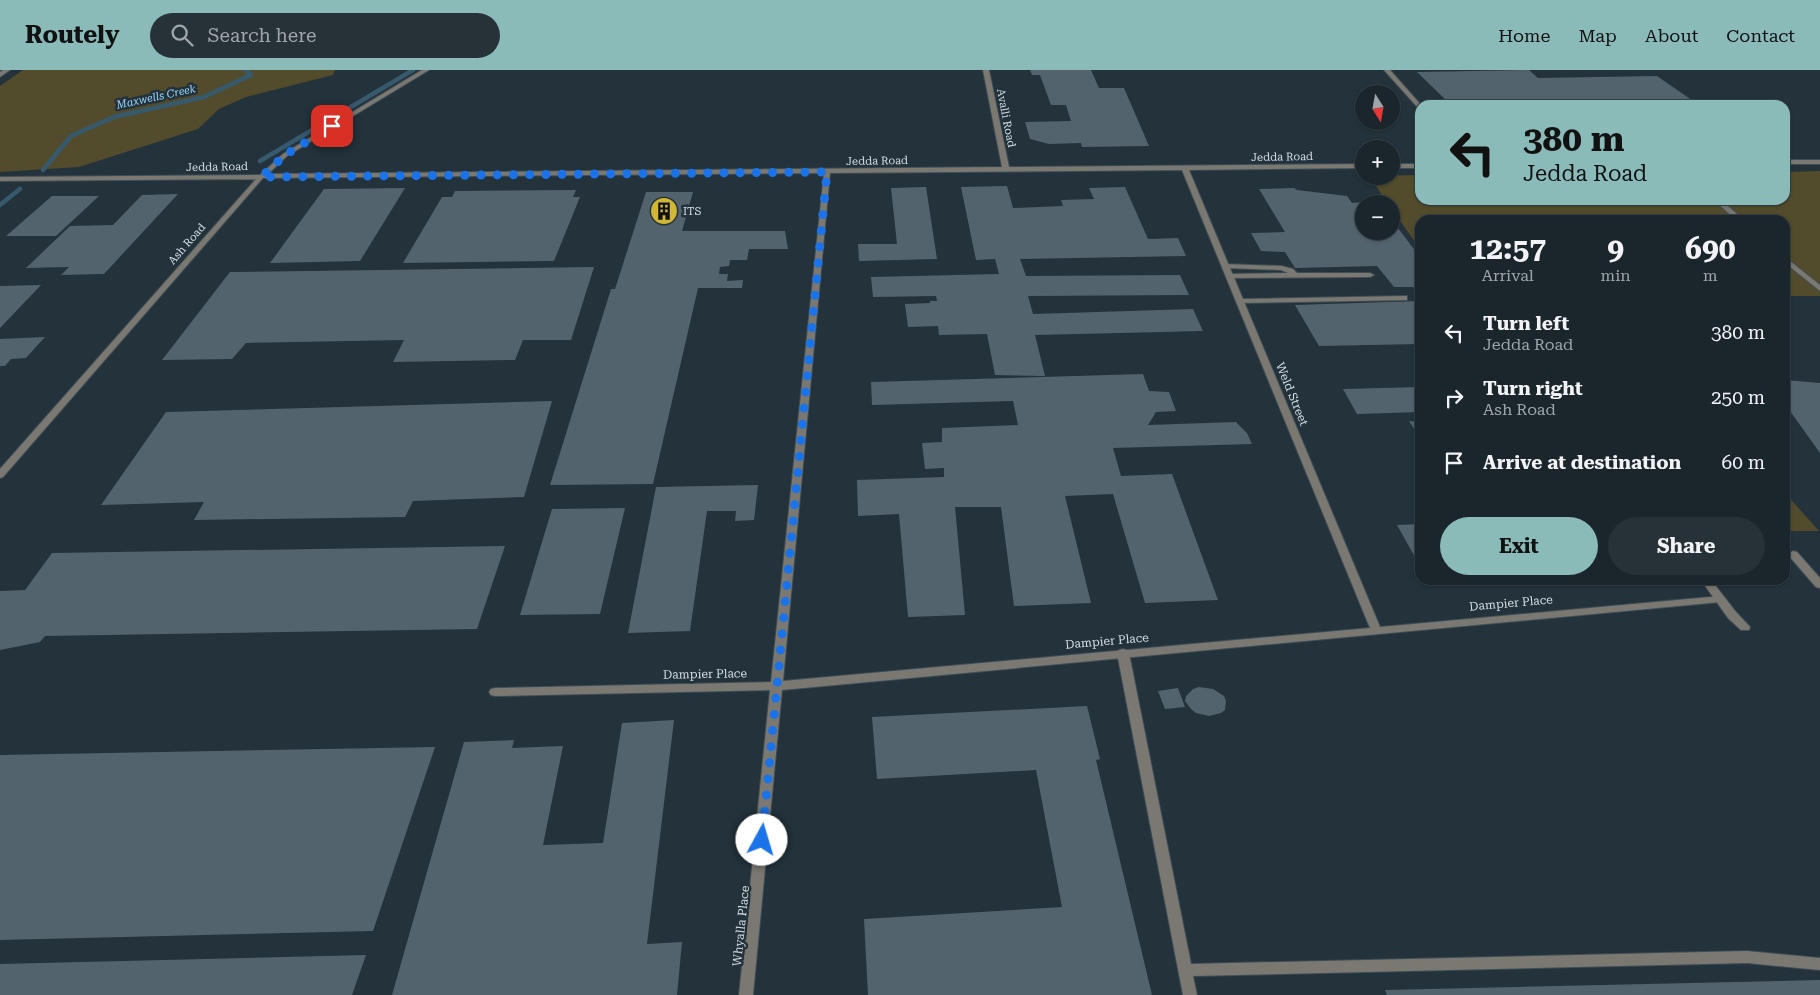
<!DOCTYPE html>
<meta charset="utf-8">
<style>
:root{--surface:#1a262c;--page:#273238;--text:#f1f3f6;--muted:#9fa5a9;--line:#384348;--accent:#8bbbb9}
body{margin:0;font-family:"Roboto Serif",serif;background:var(--page);color:var(--text);height:100vh;display:flex;flex-direction:column;font-size:19px;white-space:nowrap}
*{box-sizing:border-box;margin:0}
p{font-size:16px;color:var(--muted)}
.icon{flex:none;width:28px;height:28px;fill:none;stroke:currentColor;stroke-width:2;stroke-linecap:round;stroke-linejoin:round}
.map{position:relative;flex:1;overflow:hidden}
.side{position:absolute;left:1415px;top:145px;width:375px;height:370px;display:flex;flex-direction:column;background:var(--surface);border-radius:15px;box-shadow:0 1px 4px #0004,0 0 0 1px var(--line)}
.side>*{flex:none}
.hud{position:absolute;left:1415px;top:30px;width:375px;height:105px;border-radius:15px;box-shadow:0 1px 4px #0004,0 0 0 1px var(--line);background:#8bbbb9;color:#111;overflow:hidden}
.needle{width:32px;rotate:169deg}
.buttons{position:absolute;left:1355px;top:15px;display:grid;gap:10px}
.buttons a{display:grid;place-items:center;width:45px;height:45px;border-radius:50%;background:var(--surface);box-shadow:0 1px 4px #0004,0 0 0 1px var(--line);font-size:25px}
.pin{position:absolute;display:grid;place-items:center;width:42px;height:42px;color:#fff;margin:-21px;border-radius:10px;box-shadow:0 2px 8px #0006}
.me{position:absolute;width:55px;margin:-28px;rotate:6deg;stroke-linejoin:round;filter:drop-shadow(0 0 4px #0008)}
.turn{display:flex;align-items:center;gap:18px;height:105px;padding:0 25px;font-size:22px}
.turn .icon{width:65px;height:65px;stroke-width:2.5}
.turn b{display:block;font-size:35px;line-height:42px}
.eta{display:flex;justify-content:space-evenly;align-items:center;height:85px;text-align:center}
.eta b{font-size:30px;font-weight:700;line-height:35px}
.action{display:flex;gap:10px;margin-top:auto;padding:10px 25px}
.action a{flex:1;height:58px;border-radius:30px;background:var(--accent);color:#111;font-size:20px;font-weight:700;line-height:58px;text-align:center}
.action a+a{background:var(--page);color:var(--text)}
ul{padding:0;list-style:none}
li{display:flex;align-items:center;gap:15px;height:65px;padding:0 25px}
li div{flex:1}
li b{display:block;font-size:19px}
li em{font-style:normal}
header{display:flex;align-items:center;gap:30px;box-sizing:border-box;height:70px;padding:0 25px;background:var(--accent);color:#111}
header strong{font-size:24px}
nav{display:flex;gap:28px;margin-inline-start:auto;font-size:18px}
.search{width:350px;height:45px;background:var(--page);display:flex;align-items:center;gap:12px;box-sizing:border-box;padding:0 18px;border-radius:28px;color:var(--muted);font-size:19px}
.map>svg:first-child{display:block}
</style>
<header>
<strong>Routely</strong>
<div class="search"><svg class="icon" aria-label="search" viewBox="0 0 24 24"><circle cx="10" cy="10" r="6"/><path d="M15 15l6 6"/></svg>Search here</div>
<nav><a>Home</a><a>Map</a><a>About</a><a>Contact</a></nav>
</header>
<div class="map">
<svg width="1820" height="925" viewBox="0 0 1820 925">
<rect width="100%" height="100%" fill="#23323b"/>
<path fill="#524b2c" d="M 23,0 L 335,0 L 333,5 L 246,27 L 219,39 L 198,59 L 79,97 L 0,102 L 0,16 Z
M 1820,101 L 1820,226 L 1785,226 L 1785,150 L 1420,150 L 1420,179 L 1391,138 L 1391,134 L 1388,134 L 1369,106 L 1420,105 L 1420,130 L 1785,130 L 1785,102 Z
M 1785,423 L 1819,461 L 1785,461 Z"/>
<g fill="none" stroke-linecap="round" stroke-linejoin="round">
<path stroke="#37596e" stroke-width="4.5" d="M 260,91 L 413,0
M 43,100 L 71,66 L 114,47 L 204,27 L 251,5 L 245,0
M 0,135 L 20,119"/>
</g>
<path fill="#53636d" d="M 1030,0 L 1091,0 L 1099,18 L 1124,18 L 1149,76 L 1082,77 L 1081,73 L 1049,74 L 1030,69 L 1025,52 L 1071,51 L 1066,35 L 1051,35 L 1040,5 L 1032,5 Z
M 1529,0 L 1538,8 L 1657,6 L 1699,35 L 1451,35 L 1417,2 Z
M 1007,116 L 1013,138 L 1063,136 L 1061,130 L 1094,129 L 1089,118 L 1125,117 L 1148,169 L 1178,168 L 1186,186 L 1020,189 L 1026,206 L 1180,205 L 1189,225 L 1028,226 L 1033,244 L 1193,239 L 1203,261 L 1035,265 L 1045,306 L 995,305 L 987,264 L 939,265 L 938,256 L 908,257 L 905,234 L 930,233 L 930,231 L 937,231 L 936,226 L 873,227 L 871,207 L 999,204 L 995,189 L 976,190 L 961,117 Z
M 926,117 L 937,189 L 859,191 L 858,174 L 897,174 L 891,118 Z
M 405,118 L 360,191 L 270,193 L 324,119 Z
M 1294,118 L 1297,120 L 1347,126 L 1352,133 L 1364,132 L 1364,161 L 1391,161 L 1391,149 L 1420,187 L 1420,225 L 1413,217 L 1394,217 L 1377,196 L 1295,198 L 1285,182 L 1261,181 L 1251,163 L 1285,162 L 1259,119 Z
M 576,120 L 573,127 L 580,127 L 554,191 L 403,193 L 442,127 L 452,127 L 455,121 Z
M 646,122 L 693,122 L 682,161 L 785,161 L 788,179 L 749,179 L 747,190 L 730,190 L 729,196 L 720,197 L 719,204 L 728,204 L 727,211 L 743,210 L 742,218 L 698,218 L 653,414 L 550,415 L 611,219 L 615,219 Z
M 178,124 L 104,204 L 61,205 L 69,197 L 26,198 L 70,156 L 113,155 L 142,125 Z
M 52,126 L 99,126 L 56,166 L 6,166 Z
M 594,197 L 571,270 L 523,270 L 515,290 L 393,292 L 404,270 L 246,273 L 232,289 L 162,290 L 230,202 Z
M 41,215 L 0,258 L 0,216 Z
M 1420,231 L 1420,274 L 1319,276 L 1295,235 Z
M 45,267 L 26,288 L 11,289 L 5,296 L 0,296 L 0,269 Z
M 1143,304 L 1149,321 L 1169,322 L 1176,341 L 1156,342 L 1148,355 L 1236,352 L 1247,363 L 1252,374 L 1113,378 L 1121,406 L 1172,404 L 1218,530 L 1145,533 L 1113,424 L 1065,426 L 1091,533 L 1014,536 L 1001,437 L 955,437 L 965,545 L 908,547 L 899,444 L 858,446 L 857,410 L 944,407 L 944,398 L 925,399 L 922,373 L 942,372 L 942,358 L 1018,355 L 1013,331 L 872,335 L 871,312 Z
M 1785,310 L 1820,313 L 1820,383 L 1785,334 Z
M 1420,317 L 1420,342 L 1357,344 L 1343,319 Z
M 552,331 L 524,427 L 413,431 L 405,447 L 194,450 L 204,432 L 101,435 L 166,342 Z
M 1409,351 L 1420,352 L 1420,368 Z
M 758,415 L 754,450 L 735,451 L 736,441 L 707,441 L 690,561 L 628,563 L 656,417 Z
M 625,438 L 600,544 L 520,545 L 552,439 Z
M 1420,454 L 1420,489 L 1416,489 L 1397,455 Z
M 505,476 L 477,559 L 45,566 L 40,572 L 0,580 L 0,521 L 25,520 L 52,483 Z
M 1199,617 L 1213,619 L 1224,626 L 1226,631 L 1225,640 L 1221,643 L 1209,646 L 1196,643 L 1191,639 L 1185,631 L 1186,626 L 1193,619 Z
M 1178,618 L 1185,637 L 1165,639 L 1158,621 Z
M 1087,636 L 1100,689 L 1096,690 L 1152,925 L 868,925 L 864,849 L 1062,837 L 1036,700 L 877,709 L 872,647 Z
M 674,650 L 647,874 L 682,872 L 677,925 L 392,925 L 464,672 L 514,670 L 512,678 L 563,676 L 543,775 L 603,773 L 622,653 Z
M 435,677 L 373,861 L 0,870 L 0,685 Z
M 366,885 L 352,925 L 0,925 L 0,894 Z
M 1820,910 L 1820,925 L 1387,925 L 1385,920 Z"/>
<g fill="none" stroke-linecap="round" stroke-linejoin="round">
<g stroke="#3f4e56" stroke-width="2">
<path id="lane" d="M 3,0 L 10,0 L 0,7 L 0,2 Z
M 1714,130 L 1721,130 L 1744,150 L 1736,150 Z
M 1785,187 L 1820,215 L 1820,221 L 1785,193 Z
M 1223,194 L 1282,196 L 1293,199 L 1297,203 L 1370,203 L 1374,205 L 1370,207 L 1230,208 L 1226,206 L 1227,204 L 1288,203 L 1281,200 L 1226,198 L 1222,196 Z
M 1404,226 L 1407,226 L 1407,230 L 1240,233 L 1236,231 L 1240,229 Z
M 1793,481 L 1797,482 L 1820,508 L 1820,518 L 1816,517 L 1789,486 L 1788,484 Z
M 1701,510 L 1711,510 L 1736,542 L 1750,557 L 1749,560 L 1741,560 L 1728,548 Z
M 1123,579 L 1127,580 L 1129,583 L 1191,894 L 1747,881 L 1820,888 L 1820,900 L 1747,893 L 1193,906 L 1197,925 L 1183,925 L 1117,583 L 1119,580 Z"/>
</g>
<g stroke="#3f4e56" stroke-width="2">
<path id="street" d="M 422,0 L 429,0 L 287,86 L 268,104 L 1002,97 L 983,0 L 989,0 L 1009,97 L 1364,94 L 1364,98 L 1189,100 L 1380,557 L 1721,526 L 1726,529 L 1721,532 L 782,620 L 753,925 L 739,925 L 770,620 L 495,626 L 491,625 L 489,622 L 491,619 L 495,618 L 771,612 L 824,103 L 263,108 L 3,407 L 0,408 L 0,399 L 256,109 L 0,111 L 0,107 L 260,105 L 283,84 ZM 1182,100 L 1370,558 L 783,611 L 830,103 Z
M 1384,0 L 1390,0 L 1421,35 L 1420,40 Z
M 1785,90 L 1820,90 L 1820,94 L 1785,94 Z
M 1391,94 L 1420,94 L 1420,98 L 1391,98 Z"/>
</g>
<use href="#lane" fill="#7a7871" fill-rule="evenodd"/>
<use href="#street" fill="#7a7871" fill-rule="evenodd"/>
</g>
<g fill="none" stroke-linecap="round" stroke-linejoin="round">
<path stroke="#1a73e8" stroke-width="9" stroke-dasharray="0 16.2" d="M 332,56 L 285,85 L 261,107 L 827,102 L 762,770"/>
</g>
<defs>
<g id="building-disc" transform="scale(1.4375)"><circle r="9.5" fill="#d2b635" stroke="#23323b"/><path d="M-4-6H4V6H1V3H-1V6H-4ZM-2.5-4.3h1.7v1.8h-1.7ZM.8-4.3h1.7v1.8H.8ZM-2.5-1h1.7V.8h-1.7ZM.8-1h1.7V.8H.8Z" fill="#111"/></g>
</defs>
<g fill-rule="evenodd">
<use href="#building-disc" x="664" y="141"/>
</g>
<g text-anchor="middle" dominant-baseline="central" stroke-width="5" stroke-linejoin="round" paint-order="stroke">
<g font-size="11" font-style="italic" fill="#98d5fc" stroke="#23323b">
<text transform="translate(156 27) rotate(-12)">Maxwells Creek</text>
</g>
<g font-size="11" fill="#d5dee4" stroke="#23323b">
<text transform="translate(1006 48) rotate(79)">Avalli Road</text>
<text transform="translate(1282 87) rotate(-1)">Jedda Road</text>
<text transform="translate(877 91) rotate(-1)">Jedda Road</text>
<text transform="translate(217 97) rotate(-1)">Jedda Road</text>
<text transform="translate(187 174) rotate(-49)">Ash Road</text>
</g>
<g font-size="11" fill="#d5dee4" stroke="#23323b" text-anchor="start">
<text x="683" y="141">ITS</text>
</g>
<g font-size="12" fill="#d5dee4" stroke="#23323b">
<text transform="translate(1292 324) rotate(68)">Weld Street</text>
<text transform="translate(1511 533) rotate(-5)">Dampier Place</text>
<text transform="translate(1107 571) rotate(-5)">Dampier Place</text>
<text transform="translate(705 604) rotate(-1)">Dampier Place</text>
<text transform="translate(741 856) rotate(-84)">Whyalla Place</text>
</g>
</g>
</svg>
<div class="buttons">
<a><svg class="needle" viewBox="-14 -14 28 28"><path d="M0-13l5 13h-10z" fill="#e53935"/><path d="M0 13l5-13h-10z" fill="#9fa5a9"/></svg></a>
<a>+</a>
<a>−</a>
</div>
<div class="pin" style="left:332px;top:56px;background:#d93025"><svg class="icon" aria-label="arrive" viewBox="0 0 24 24"><path d="M6 21V4h12l-3 4 3 4H6"/></svg></div>
<svg class="me" style="left:762px;top:770px" viewBox="-20 -20 40 40"><circle r="19" fill="#fff"/><path d="M0-13L10 11 0 6-10 11z" fill="#1a73e8"/></svg>
<div class="hud">
<div class="turn"><svg class="icon" aria-label="left" viewBox="0 0 24 24"><path d="M17 20v-9H6M10 6l-5 5 5 5"/></svg><div><b>380 m</b>Jedda Road</div></div>
</div>
<section class="side">
<div class="eta">
<div><b>12:57</b><p>Arrival</p></div>
<div><b>9</b><p>min</p></div>
<div><b>690</b><p>m</p></div>
</div>
<ul>
<li><svg class="icon" aria-label="left" viewBox="0 0 24 24"><path d="M17 20v-9H6M10 6l-5 5 5 5"/></svg><div><b>Turn left</b><p>Jedda Road</p></div><em>380 m</em></li>
<li><svg class="icon" aria-label="right" viewBox="0 0 24 24"><path d="M7 20v-9h11M14 6l5 5-5 5"/></svg><div><b>Turn right</b><p>Ash Road</p></div><em>250 m</em></li>
<li><svg class="icon" aria-label="arrive" viewBox="0 0 24 24"><path d="M6 21V4h12l-3 4 3 4H6"/></svg><div><b>Arrive at destination</b></div><em>60 m</em></li>
</ul>
<div class="action"><a>Exit</a><a>Share</a></div>
</section>
</div>
